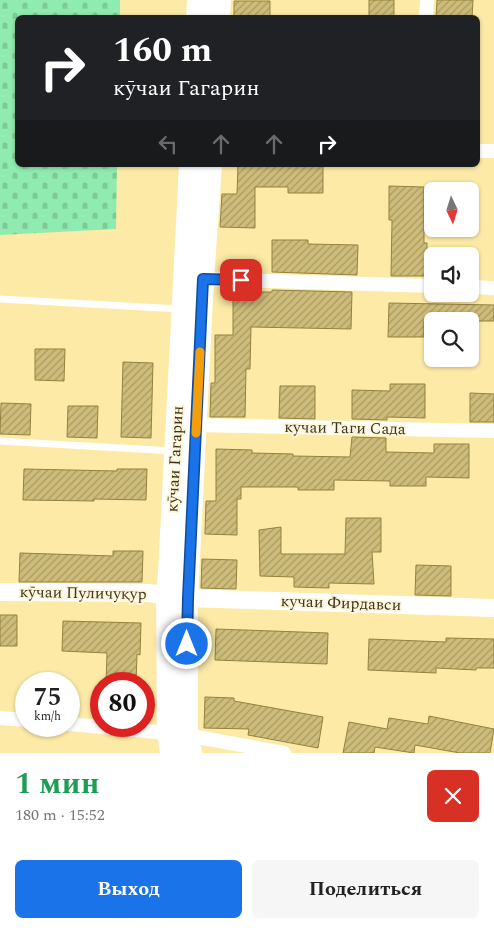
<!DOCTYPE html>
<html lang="ru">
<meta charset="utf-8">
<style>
:root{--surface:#fff;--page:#f6f6f6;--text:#222;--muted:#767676;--accent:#1a73e8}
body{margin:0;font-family:Spectral,serif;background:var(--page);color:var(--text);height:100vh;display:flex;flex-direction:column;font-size:19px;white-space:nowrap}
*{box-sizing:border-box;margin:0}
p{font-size:16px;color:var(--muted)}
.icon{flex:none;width:28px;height:28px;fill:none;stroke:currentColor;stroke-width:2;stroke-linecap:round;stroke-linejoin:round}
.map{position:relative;height:753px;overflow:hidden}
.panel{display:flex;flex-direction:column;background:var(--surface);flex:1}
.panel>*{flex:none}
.guide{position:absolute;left:15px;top:15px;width:465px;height:152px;border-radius:8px;box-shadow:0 1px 4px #0004;background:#202124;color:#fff;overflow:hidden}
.needle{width:32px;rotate:176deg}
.buttons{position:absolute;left:424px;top:182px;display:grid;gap:10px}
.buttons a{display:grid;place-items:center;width:55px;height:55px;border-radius:8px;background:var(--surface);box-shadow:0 1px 4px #0004;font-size:25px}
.speed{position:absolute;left:15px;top:672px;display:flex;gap:10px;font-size:25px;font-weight:700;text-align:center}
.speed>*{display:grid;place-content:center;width:65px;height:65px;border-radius:50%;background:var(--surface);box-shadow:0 1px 4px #0004;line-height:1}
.speed small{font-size:12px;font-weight:400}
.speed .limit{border:8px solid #d22;background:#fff;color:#111}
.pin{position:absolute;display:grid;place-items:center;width:42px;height:42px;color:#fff;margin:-21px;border-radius:10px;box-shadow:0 2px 8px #0006}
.me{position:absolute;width:55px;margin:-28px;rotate:0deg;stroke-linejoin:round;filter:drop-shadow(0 0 4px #0008)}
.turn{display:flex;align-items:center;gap:18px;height:105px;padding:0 15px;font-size:22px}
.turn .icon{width:65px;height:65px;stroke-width:2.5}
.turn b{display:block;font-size:35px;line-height:42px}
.lanes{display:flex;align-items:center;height:48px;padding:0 15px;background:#0003;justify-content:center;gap:25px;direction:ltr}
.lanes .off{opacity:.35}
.round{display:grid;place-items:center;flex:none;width:52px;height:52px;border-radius:8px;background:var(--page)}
.overview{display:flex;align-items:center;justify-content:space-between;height:85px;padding:0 15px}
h1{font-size:30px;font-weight:700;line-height:38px;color:#1e9e55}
.action{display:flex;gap:10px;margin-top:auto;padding:10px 15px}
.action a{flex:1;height:58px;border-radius:8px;background:var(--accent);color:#fff;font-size:20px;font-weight:700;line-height:58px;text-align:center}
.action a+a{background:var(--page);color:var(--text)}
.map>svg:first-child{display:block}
</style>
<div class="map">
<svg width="494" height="753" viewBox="0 0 494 753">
<defs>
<pattern id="cemetery-stones" width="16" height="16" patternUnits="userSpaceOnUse" patternTransform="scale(1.25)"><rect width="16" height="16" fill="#90ebb0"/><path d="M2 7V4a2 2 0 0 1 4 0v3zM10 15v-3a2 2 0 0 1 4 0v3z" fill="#7dca97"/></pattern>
<pattern id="building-hatch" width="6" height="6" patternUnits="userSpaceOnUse" patternTransform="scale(1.25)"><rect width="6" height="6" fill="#cebc7a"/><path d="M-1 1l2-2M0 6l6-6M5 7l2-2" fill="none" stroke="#a89a63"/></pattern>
</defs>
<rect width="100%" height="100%" fill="#fceaa6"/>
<path fill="url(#cemetery-stones)" d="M 0,0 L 120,0 L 120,17 L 18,18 L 18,165 L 117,165 L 116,229 L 0,235 Z"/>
<path fill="url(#building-hatch)" stroke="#93813f" d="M 369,0 L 394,0 L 394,18 L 369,18 Z
M 437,0 L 473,0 L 472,18 L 436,18 Z
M 234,1 L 270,1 L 270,18 L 234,18 Z
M 238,165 L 323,165 L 323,193 L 288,193 L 288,187 L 255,187 L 255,228 L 220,227 L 222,194 L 237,194 Z
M 389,186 L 424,187 L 424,243 L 427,243 L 427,276 L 391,276 L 392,220 L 389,220 Z
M 272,240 L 308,240 L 308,244 L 358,245 L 357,275 L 272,272 Z
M 272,290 L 352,292 L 351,329 L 251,327 L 250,369 L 246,369 L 245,417 L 210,417 L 211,383 L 215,383 L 215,335 L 233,335 L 233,292 L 272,292 Z
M 389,303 L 494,305 L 494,321 L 424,321 L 424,337 L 388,337 Z
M 35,349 L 65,349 L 64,381 L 35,380 Z
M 123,362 L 153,363 L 151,438 L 121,437 Z
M 390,384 L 425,384 L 425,418 L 387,417 L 387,420 L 352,419 L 352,390 L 390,391 Z
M 280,386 L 315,386 L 315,419 L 279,418 Z
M 470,393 L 494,394 L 494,422 L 470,422 Z
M 1,403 L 31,404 L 30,435 L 0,434 Z
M 68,406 L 98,406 L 97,438 L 67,437 Z
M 352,437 L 386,438 L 386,452 L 434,453 L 434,444 L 469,444 L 469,478 L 426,477 L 426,486 L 390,486 L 390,481 L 334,480 L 334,490 L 298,490 L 298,487 L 241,487 L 241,499 L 237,499 L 237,535 L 205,534 L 206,501 L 216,501 L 216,449 L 252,450 L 252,453 L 293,454 L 293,456 L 350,457 Z
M 24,469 L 117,471 L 117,469 L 147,469 L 146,500 L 94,499 L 94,501 L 23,500 Z
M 346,518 L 381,518 L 381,552 L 372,552 L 374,584 L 329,583 L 329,588 L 294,587 L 294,577 L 260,576 L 259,530 L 281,527 L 281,554 L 345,554 Z
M 113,551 L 143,551 L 142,582 L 19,582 L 20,553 L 113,556 Z
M 202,559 L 237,560 L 236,589 L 201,588 Z
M 416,565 L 451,566 L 451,596 L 415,595 Z
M 0,615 L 17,615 L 17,646 L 0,646 Z
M 63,621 L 141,623 L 140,655 L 137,654 L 136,684 L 106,684 L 107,653 L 62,651 Z
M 216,629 L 328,633 L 327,664 L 215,660 Z
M 446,638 L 494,639 L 494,668 L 476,668 L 476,670 L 436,668 L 436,673 L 368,670 L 369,639 L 446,642 Z
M 205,697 L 234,698 L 234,701 L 323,717 L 318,748 L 248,735 L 249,729 L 204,728 Z
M 429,716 L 494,729 L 490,753 L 460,753 L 415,745 L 414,753 L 375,747 L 374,753 L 343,753 L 349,722 L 387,729 L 389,718 L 428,724 Z"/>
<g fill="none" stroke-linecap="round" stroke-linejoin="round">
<path stroke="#fff" stroke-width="7" d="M 0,299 L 180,309
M 0,441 L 173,451"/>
<path stroke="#fff" stroke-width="14" d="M 426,18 L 427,0
M 478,151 L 494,151
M 203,279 L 432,286
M 470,287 L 494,288
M 196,425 L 494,431
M 0,718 L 26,720
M 69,724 L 168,733
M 187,735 L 284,753"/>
<path stroke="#fff" stroke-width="18" d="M 0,592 L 148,593 L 187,598 L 494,608"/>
<path stroke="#fff" stroke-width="22" d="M 197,18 L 198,0
M 219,18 L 220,0
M 171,753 L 168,733 L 167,595 L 169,573 L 190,165
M 191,753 L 187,735 L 187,598 L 203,279 L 211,165"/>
</g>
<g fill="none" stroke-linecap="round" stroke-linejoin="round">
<g stroke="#114b97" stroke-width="12">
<path id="route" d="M 187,644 L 188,598 L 203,279 L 241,280"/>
</g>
<use href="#route" stroke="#1a73e8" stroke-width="9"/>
<path stroke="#f59e0b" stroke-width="9" d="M 196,433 L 200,352"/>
</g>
<g text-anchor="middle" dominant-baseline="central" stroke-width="4" stroke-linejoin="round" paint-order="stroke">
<g font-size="16" fill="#3c3419" stroke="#fef7dd">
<text transform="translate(345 428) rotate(1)">кучаи Таги Сада</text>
<text transform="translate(175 459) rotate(-87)">кӯчаи Гагарин</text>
<text transform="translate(83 593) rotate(1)">кӯчаи Пуличуқур</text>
<text transform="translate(341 603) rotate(2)">кучаи Фирдавси</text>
</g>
</g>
</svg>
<div class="buttons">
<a><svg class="needle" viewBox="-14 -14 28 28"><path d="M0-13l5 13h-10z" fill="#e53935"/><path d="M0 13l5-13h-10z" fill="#767676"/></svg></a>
<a><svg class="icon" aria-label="sound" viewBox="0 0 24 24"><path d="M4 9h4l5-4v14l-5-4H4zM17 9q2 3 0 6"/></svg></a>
<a><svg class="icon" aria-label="search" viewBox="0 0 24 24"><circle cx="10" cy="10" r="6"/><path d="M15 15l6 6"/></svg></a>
</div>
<div class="speed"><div>75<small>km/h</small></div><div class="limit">80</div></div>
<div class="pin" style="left:241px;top:280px;background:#d93025"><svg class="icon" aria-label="arrive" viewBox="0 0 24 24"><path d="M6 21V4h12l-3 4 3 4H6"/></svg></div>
<svg class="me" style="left:187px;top:644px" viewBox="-20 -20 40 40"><circle r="17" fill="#1a73e8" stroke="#fff" stroke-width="3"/><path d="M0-11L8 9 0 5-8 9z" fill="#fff"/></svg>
<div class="guide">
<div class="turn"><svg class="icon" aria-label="right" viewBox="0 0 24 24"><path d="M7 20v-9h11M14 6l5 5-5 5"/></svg><div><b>160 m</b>кӯчаи Гагарин</div></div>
<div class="lanes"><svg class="icon off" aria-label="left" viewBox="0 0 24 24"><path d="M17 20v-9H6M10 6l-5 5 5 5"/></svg><svg class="icon off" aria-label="ahead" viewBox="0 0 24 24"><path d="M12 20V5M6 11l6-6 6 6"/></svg><svg class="icon off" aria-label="ahead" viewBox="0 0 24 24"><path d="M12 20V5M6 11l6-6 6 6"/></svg><svg class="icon" aria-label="right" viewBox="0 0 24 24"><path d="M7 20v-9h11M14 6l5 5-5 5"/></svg></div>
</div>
</div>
<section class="panel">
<div class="overview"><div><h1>1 мин</h1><p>180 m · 15:52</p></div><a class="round" style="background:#d93025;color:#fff"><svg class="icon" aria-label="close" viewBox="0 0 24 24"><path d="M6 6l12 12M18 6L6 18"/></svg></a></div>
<div class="action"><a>Выход</a><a>Поделиться</a></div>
</section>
